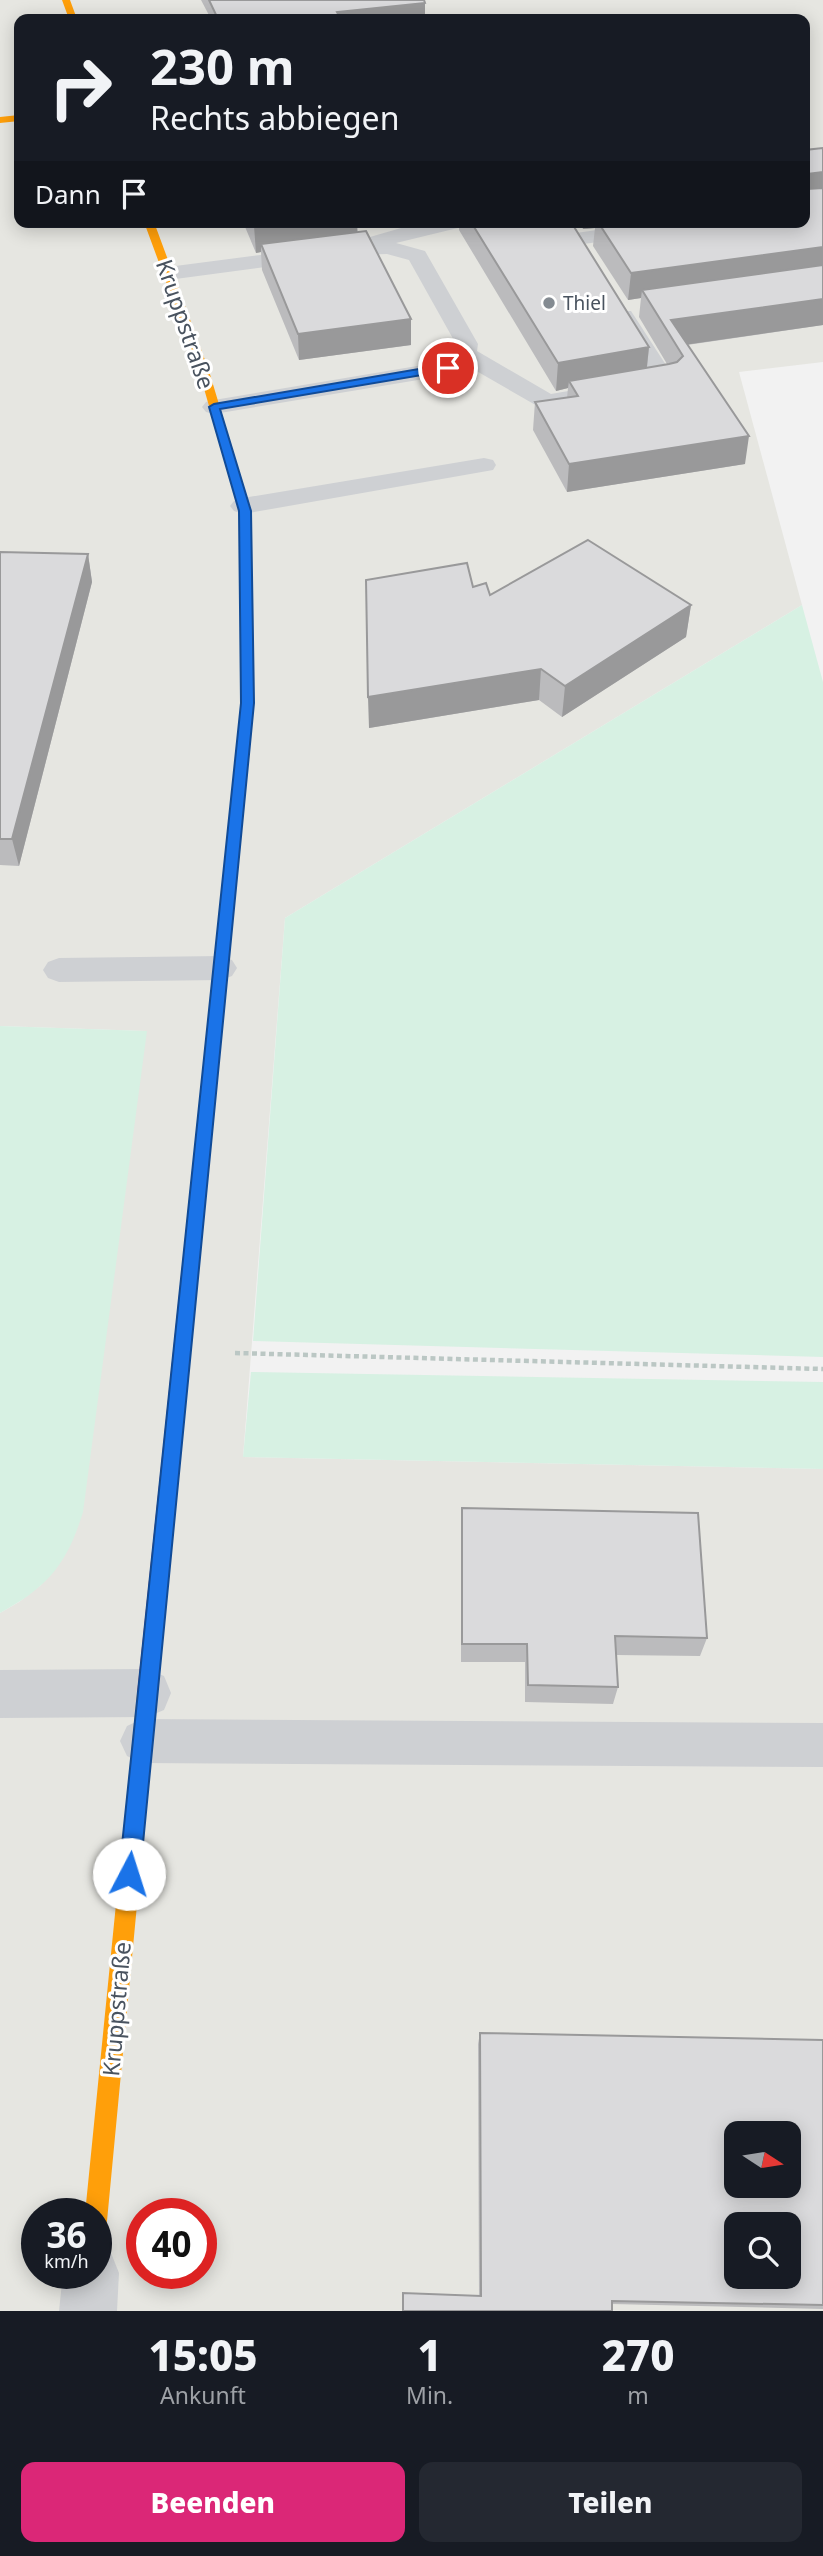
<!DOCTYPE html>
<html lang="de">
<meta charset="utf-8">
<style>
:root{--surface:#171b24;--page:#242831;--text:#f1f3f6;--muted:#9ea1a6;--accent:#db2777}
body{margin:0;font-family:"Noto Sans",sans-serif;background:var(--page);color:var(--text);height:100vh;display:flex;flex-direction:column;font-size:26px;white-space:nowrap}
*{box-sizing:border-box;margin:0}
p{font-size:23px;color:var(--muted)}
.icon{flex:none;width:38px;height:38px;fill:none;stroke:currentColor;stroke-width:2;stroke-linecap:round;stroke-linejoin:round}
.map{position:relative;height:2311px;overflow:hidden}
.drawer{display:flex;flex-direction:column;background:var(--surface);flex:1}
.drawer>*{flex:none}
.hud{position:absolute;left:14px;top:14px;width:796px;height:214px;border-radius:14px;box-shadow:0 4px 18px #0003;background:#171b24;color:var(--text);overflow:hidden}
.needle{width:46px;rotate:102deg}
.tools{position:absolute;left:724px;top:2121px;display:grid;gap:14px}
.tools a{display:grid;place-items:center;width:77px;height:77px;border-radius:14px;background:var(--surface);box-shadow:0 4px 18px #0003;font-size:35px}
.speed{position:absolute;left:21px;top:2198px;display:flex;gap:14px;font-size:35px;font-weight:700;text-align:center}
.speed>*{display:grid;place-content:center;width:91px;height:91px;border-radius:50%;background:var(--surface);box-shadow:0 4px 18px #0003;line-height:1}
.speed small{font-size:18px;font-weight:400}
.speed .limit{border:10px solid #d22;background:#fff;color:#111}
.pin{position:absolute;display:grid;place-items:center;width:60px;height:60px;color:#fff;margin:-30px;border:4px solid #fff;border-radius:50%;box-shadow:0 2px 7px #0007}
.me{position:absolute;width:77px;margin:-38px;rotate:5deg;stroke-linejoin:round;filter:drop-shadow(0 0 5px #0008)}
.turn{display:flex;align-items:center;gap:24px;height:147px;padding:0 21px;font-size:32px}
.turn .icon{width:91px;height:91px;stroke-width:2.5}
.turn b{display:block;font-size:49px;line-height:60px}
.then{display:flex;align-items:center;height:66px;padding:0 21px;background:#0003;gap:14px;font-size:26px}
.eta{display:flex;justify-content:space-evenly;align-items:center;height:119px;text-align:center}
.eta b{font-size:42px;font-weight:800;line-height:49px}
.action{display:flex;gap:14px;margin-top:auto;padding:14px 21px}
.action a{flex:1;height:80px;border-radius:14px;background:var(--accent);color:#fff;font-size:28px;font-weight:800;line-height:80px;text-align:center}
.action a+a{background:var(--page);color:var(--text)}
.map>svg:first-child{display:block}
</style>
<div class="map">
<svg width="823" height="2311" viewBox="0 0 823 2311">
<rect width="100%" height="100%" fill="#f2f2f2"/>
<path fill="#e6e6e1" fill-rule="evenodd" d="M 0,0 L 823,0 L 823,362 L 739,372 L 802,605 L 285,918 L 243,1457 L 823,1469 L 823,2311 L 0,2311 L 0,1613 L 19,1602 L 41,1585 L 146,1031 L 0,1026 ZM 19,19 L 805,19 L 805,222 L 19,222 ZM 737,2133 L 789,2133 L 789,2186 L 737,2186 ZM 37,2214 L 96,2214 L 96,2273 L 37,2273 ZM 142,2214 L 201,2214 L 201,2273 L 142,2273 ZM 737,2224 L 789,2224 L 789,2277 L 737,2277 Z"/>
<path fill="#d7f1e3" d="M 802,605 L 823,682 L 823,1357 L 253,1341 L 285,918 Z
M 0,1026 L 147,1031 L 83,1512 C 67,1564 48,1587 0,1613 Z
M 251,1372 L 823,1382 L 823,1469 L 243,1457 Z"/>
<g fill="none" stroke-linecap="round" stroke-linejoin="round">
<path stroke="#bbc7c4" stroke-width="4.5" stroke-dasharray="5 3.5" stroke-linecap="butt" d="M 235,1353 L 823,1369"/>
<path fill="#ced0d3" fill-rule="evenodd" d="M 422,222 L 469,222 L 466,226 L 396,243 L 425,251 L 478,344 L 477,351 L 551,394 L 650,377 L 612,316 L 615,311 L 631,311 L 677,382 L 673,387 L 665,389 L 547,409 L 539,407 L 466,365 L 456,373 L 448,375 L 214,414 L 206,412 L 202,407 L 206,402 L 214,400 L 441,362 L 454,351 L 456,344 L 409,260 L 387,254 L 355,255 L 168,280 L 160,278 L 157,273 L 160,268 L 361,242 L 363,239 Z
M 652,222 L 710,222 L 707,226 L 700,228 L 576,245 L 568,244 L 565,239 L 568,234 L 576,233 Z
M 484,458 L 493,460 L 496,465 L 493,470 L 243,514 L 234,511 L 230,506 L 234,501 L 243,498 Z
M 221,956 L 232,960 L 237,968 L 232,976 L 221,980 L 59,982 L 48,978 L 43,970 L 48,962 L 59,958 Z
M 142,1719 L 823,1723 L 823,1767 L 142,1763 L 127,1756 L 120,1741 L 127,1726 Z"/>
<path fill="#ced0d3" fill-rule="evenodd" d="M 147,1669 L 164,1676 L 171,1693 L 164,1710 L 147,1717 L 0,1718 L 0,1670 Z
M 96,2247 L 111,2253 L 119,2273 L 117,2311 L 59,2311 L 63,2273 L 96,2273 Z"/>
<path fill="#30b455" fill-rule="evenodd" d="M 231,861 L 238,866 L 202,1228 L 200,1233 L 194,1235 L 188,1233 L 186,1228 L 224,866 Z"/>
<path fill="#ff9f0a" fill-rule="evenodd" d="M 62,0 L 70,0 L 77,19 L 69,19 Z
M 19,115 L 19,121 L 0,123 L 0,117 Z
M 144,222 L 154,222 L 209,371 L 251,511 L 253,703 L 238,866 L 231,871 L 224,866 L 241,703 L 239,511 L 199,371 Z
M 147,1684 L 154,1687 L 157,1694 L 107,2221 L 104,2229 L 96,2232 L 96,2214 L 85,2214 L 137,1694 L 140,1687 Z"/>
<path fill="#e5322d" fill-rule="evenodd" d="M 194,1221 L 200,1223 L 202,1228 L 157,1694 L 154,1701 L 147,1704 L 140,1701 L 137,1694 L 186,1228 L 188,1223 Z"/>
</g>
<path fill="#bbbbbd" d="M 201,0 L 424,0 L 425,3 L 425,19 L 211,19 Z
M 823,148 L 823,325 L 687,345 L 745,464 L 567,492 L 533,430 L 535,402 L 567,398 L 568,388 L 556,391 L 459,230 L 459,222 L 571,222 L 649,347 L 647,368 L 667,364 L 639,317 L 641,298 L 628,300 L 593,246 L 595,228 L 583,229 L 578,222 L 805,222 Z
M 243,222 L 357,222 L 357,232 L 411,345 L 299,360 L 262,270 L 261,252 L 256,253 Z
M 0,552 L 88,554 L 92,582 L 19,866 L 0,865 Z
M 473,587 L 490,595 L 691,605 L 686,637 L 562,717 L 539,700 L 369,728 Z
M 462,1508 L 707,1638 L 700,1656 L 616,1655 L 618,1687 L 613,1704 L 525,1702 L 525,1662 L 461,1662 L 461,1529 Z
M 480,2033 L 823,2040 L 823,2309 L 612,2304 L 479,2296 L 478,2044 Z"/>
<path fill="#99999a" d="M 425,3 L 425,19 L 337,19 L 337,12 Z
M 823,172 L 823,198 L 805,200 L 808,174 Z
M 283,222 L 357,222 L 358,240 L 261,244 L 261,252 L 256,253 L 254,226 Z
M 584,222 L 595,222 L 595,228 L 583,229 Z
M 823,247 L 823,273 L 642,290 L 641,298 L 628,300 L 631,273 Z
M 823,299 L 823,325 L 677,346 L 671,320 Z
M 411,319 L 411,345 L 299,360 L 298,334 Z
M 649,347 L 646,375 L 569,381 L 568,388 L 556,391 L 558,363 Z
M 749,436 L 745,464 L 567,492 L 569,464 Z
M 88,554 L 92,582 L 19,866 L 12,839 Z
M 691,605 L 686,637 L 562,717 L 565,686 Z
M 541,669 L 539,700 L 369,728 L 368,697 Z"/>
<path fill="#dadadc" stroke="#99999a" stroke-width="2" fill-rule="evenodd" d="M 209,0 L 424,0 L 425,3 L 337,12 L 341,19 L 218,19 Z
M 823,148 L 823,172 L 808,174 L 808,189 L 823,188 L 823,247 L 631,273 L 598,222 L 805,222 L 805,150 Z
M 252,222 L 283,222 L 254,226 Z
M 471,222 L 571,222 L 649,347 L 558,363 Z
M 366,231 L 411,319 L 298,334 L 261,244 Z
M 823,265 L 823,299 L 671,320 L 749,436 L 569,464 L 535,402 L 578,396 L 569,381 L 669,364 L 677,362 L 683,356 L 642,290 Z
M 588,540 L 691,605 L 565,686 L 541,669 L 368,697 L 366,580 L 467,563 L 473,587 L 486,583 L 490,595 Z
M 0,552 L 88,554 L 12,839 L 0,839 Z
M 462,1508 L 698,1513 L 707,1638 L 615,1636 L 618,1687 L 528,1685 L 527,1644 L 462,1644 Z
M 480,2033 L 823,2040 L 823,2305 L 612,2301 L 612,2311 L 403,2311 L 403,2293 L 481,2296 ZM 737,2133 L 789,2133 L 789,2186 L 737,2186 ZM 737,2224 L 789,2224 L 789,2277 L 737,2277 Z"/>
<path fill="#1a73e8" stroke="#114b97" stroke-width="2" d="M 448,364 L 452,365 L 452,370 L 220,409 L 251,511 L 254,703 L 140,1874 L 137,1882 L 129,1885 L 122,1882 L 119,1874 L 241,703 L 239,511 L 209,407 L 214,404 Z"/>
<circle fill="#848b92" stroke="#fff" stroke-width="2.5" cx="549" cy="303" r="7"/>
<g text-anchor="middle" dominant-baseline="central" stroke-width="6" stroke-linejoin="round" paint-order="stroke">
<g font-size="19" fill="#49535f" stroke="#fff" text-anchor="start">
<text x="563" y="303">Thiel</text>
</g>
<g font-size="23" fill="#49535f" stroke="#fff">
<text transform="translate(186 324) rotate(71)">Kruppstraße</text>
<text transform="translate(116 2009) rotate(-85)">Kruppstraße</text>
</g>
</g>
</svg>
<div class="tools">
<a><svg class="needle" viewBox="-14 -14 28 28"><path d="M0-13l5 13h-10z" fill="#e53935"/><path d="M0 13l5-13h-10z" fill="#9ea1a6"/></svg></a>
<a><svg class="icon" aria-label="search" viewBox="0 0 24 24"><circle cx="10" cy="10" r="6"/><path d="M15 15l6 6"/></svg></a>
</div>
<div class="speed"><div>36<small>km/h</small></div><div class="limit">40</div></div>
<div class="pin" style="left:448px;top:368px;background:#d93025"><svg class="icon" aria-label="arrive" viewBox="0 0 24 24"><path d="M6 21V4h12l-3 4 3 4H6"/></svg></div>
<svg class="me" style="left:129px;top:1874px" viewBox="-20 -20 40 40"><circle r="19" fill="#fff"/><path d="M0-13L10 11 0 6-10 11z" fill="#1a73e8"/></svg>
<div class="hud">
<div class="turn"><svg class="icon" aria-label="right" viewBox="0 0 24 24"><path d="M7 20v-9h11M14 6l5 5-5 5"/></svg><div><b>230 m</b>Rechts abbiegen</div></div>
<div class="then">Dann<svg class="icon" aria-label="arrive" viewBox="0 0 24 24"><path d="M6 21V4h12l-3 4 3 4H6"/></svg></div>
</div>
</div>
<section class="drawer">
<div class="eta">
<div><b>15:05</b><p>Ankunft</p></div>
<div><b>1</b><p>Min.</p></div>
<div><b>270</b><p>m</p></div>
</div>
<div class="action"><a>Beenden</a><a>Teilen</a></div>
</section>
